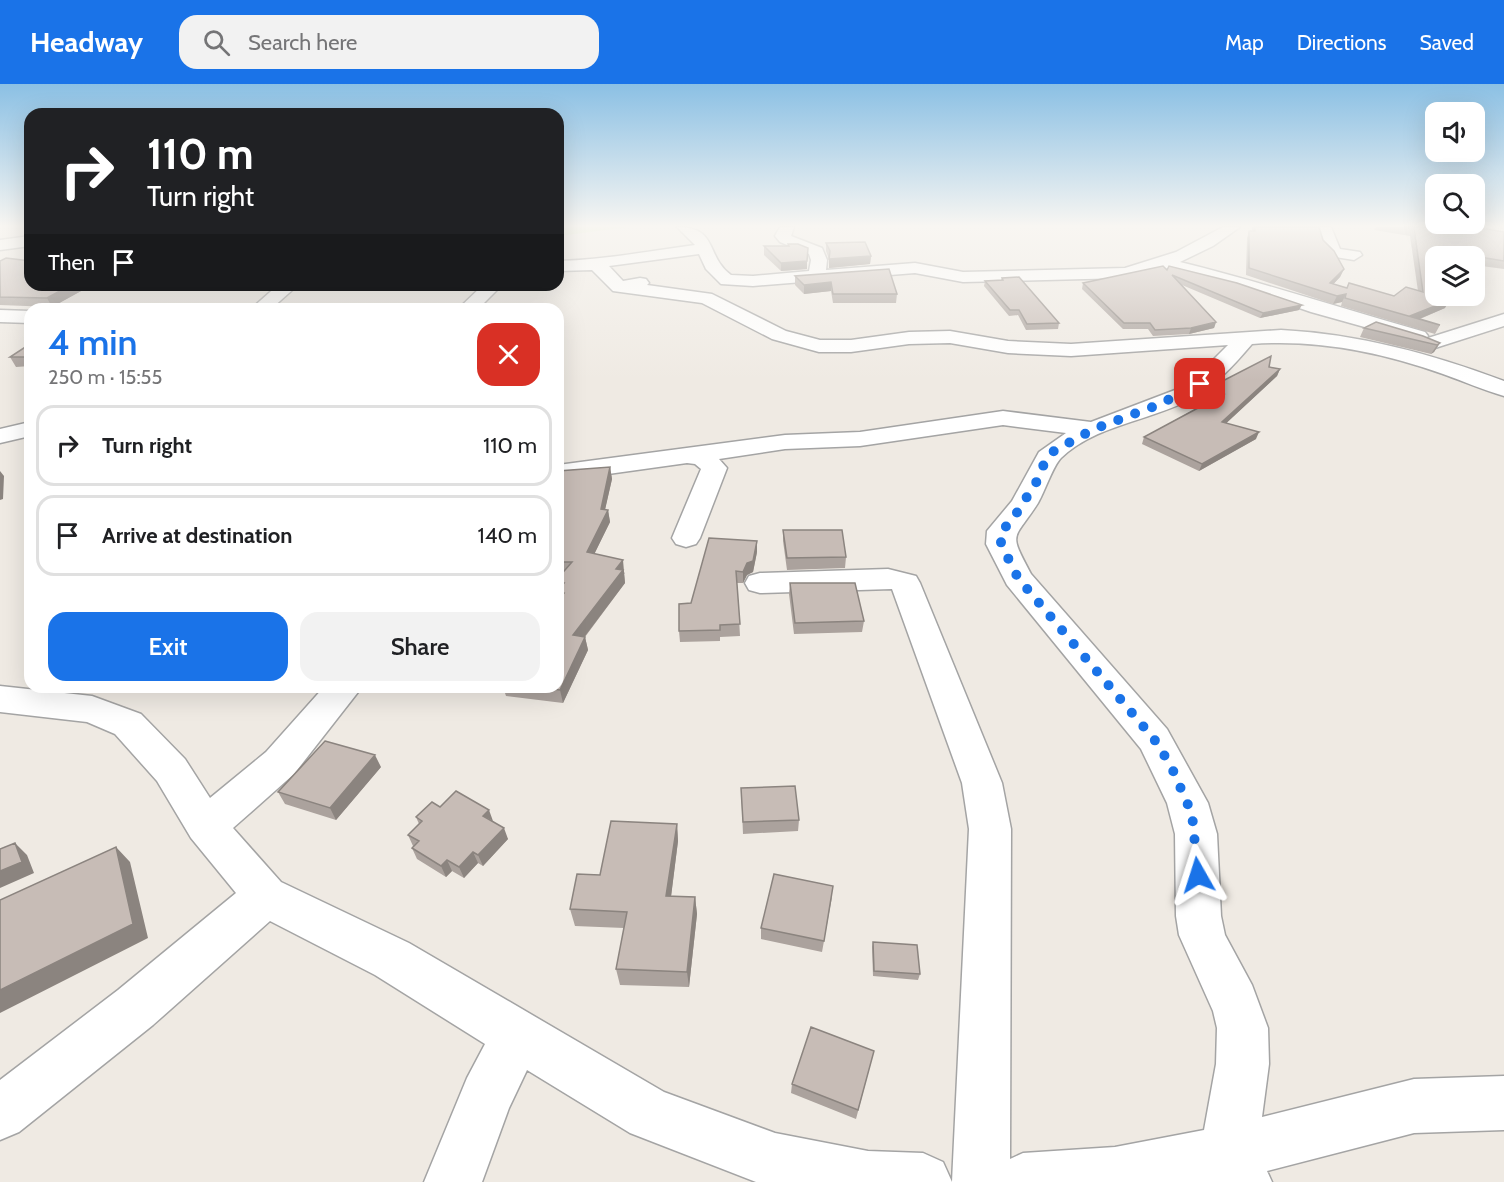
<!DOCTYPE html>
<meta charset="utf-8">
<style>
:root{--surface:#fff;--page:#f2f2f2;--text:#202124;--muted:#757577;--line:#e0e0e0;--accent:#1a73e8}
body{margin:0;font-family:Cabin,sans-serif;background:var(--page);color:var(--text);height:100vh;display:flex;flex-direction:column;font-size:22px;white-space:nowrap}
*{box-sizing:border-box;margin:0}
p{font-size:20px;color:var(--muted)}
.icon{flex:none;width:33px;height:33px;fill:none;stroke:currentColor;stroke-width:2;stroke-linecap:round;stroke-linejoin:round}
.map{position:relative;flex:1;overflow:hidden}
.details{position:absolute;left:24px;top:219px;width:540px;height:390px;display:flex;flex-direction:column;background:var(--surface);border-radius:18px;box-shadow:0 6px 24px #0002}
.details>*{flex:none}
.banner{position:absolute;left:24px;top:24px;width:540px;height:183px;border-radius:18px;box-shadow:0 6px 24px #0002;background:#202124;color:#fff;overflow:hidden}
.fabs{position:absolute;left:1425px;top:18px;display:grid;gap:12px}
.fabs a{display:grid;place-items:center;width:60px;height:60px;border-radius:12px;background:var(--surface);box-shadow:0 6px 24px #0002;font-size:30px}
.pin{position:absolute;display:grid;place-items:center;width:51px;height:51px;color:#fff;margin:-26px;border-radius:12px;box-shadow:0 3px 9px #0006}
.me{position:absolute;width:66px;margin:-33px;rotate:354deg;stroke-linejoin:round;filter:drop-shadow(0 0 4px #0008)}
.turn{display:flex;align-items:center;gap:21px;height:126px;padding:0 24px;font-size:27px}
.turn .icon{width:78px;height:78px;stroke-width:2.5}
.turn b{display:block;font-size:42px;line-height:51px}
.then{display:flex;align-items:center;height:57px;padding:0 24px;background:#0003;gap:12px;font-size:22px}
.round{display:grid;place-items:center;flex:none;width:63px;height:63px;border-radius:18px;background:var(--page)}
.overview{display:flex;align-items:center;justify-content:space-between;height:102px;padding:0 24px}
h1{font-size:36px;font-weight:600;line-height:45px;color:var(--accent)}
.button{display:flex;gap:12px;margin-top:auto;padding:12px 24px}
.button a{flex:1;height:69px;border-radius:18px;background:var(--accent);color:#fff;font-size:24px;font-weight:600;line-height:69px;text-align:center}
.button a+a{background:var(--page);color:var(--text)}
ul{padding:0;list-style:none}
li{display:flex;align-items:center;gap:18px;height:81px;margin:0 12px 9px;padding:0 12px;border:3px solid var(--line);border-radius:18px}
li div{flex:1}
li b{display:block;font-size:22px}
li em{font-style:normal}
header{display:flex;align-items:center;gap:36px;box-sizing:border-box;height:84px;padding:0 30px;background:var(--accent);color:#fff}
header strong{font-size:28px}
nav{display:flex;gap:33px;margin-inline-start:auto;font-size:21px}
.search{width:420px;height:54px;background:var(--page);display:flex;align-items:center;gap:15px;box-sizing:border-box;padding:0 21px;border-radius:18px;color:var(--muted);font-size:22px}
.map>svg:first-child{display:block}
</style>
<header>
<strong>Headway</strong>
<div class="search"><svg class="icon" aria-label="search" viewBox="0 0 24 24"><circle cx="10" cy="10" r="6"/><path d="M15 15l6 6"/></svg>Search here</div>
<nav><a>Map</a><a>Directions</a><a>Saved</a></nav>
</header>
<div class="map">
<svg width="1504" height="1098" viewBox="0 0 1504 1098">
<rect width="100%" height="100%" fill="#efeae3"/>
<path fill="#cbeba6" d="M 570,143 L 630,143 L 558,152 L 558,146 Z"/>
<g fill="none" stroke-linecap="round" stroke-linejoin="round">
<g stroke="#a4a4a4" stroke-width="3">
<path id="minor" d="M 677,143 C 719,143 705,172 731,191 L 753,192 L 809,187 L 811,176 L 809,170 L 780,158 L 775,152 L 780,143 L 794,143 L 791,152 L 822,164 L 827,176 L 826,186 L 915,179 L 963,188 L 1125,184 L 1176,168 L 1223,143 L 1240,143 L 1213,162 L 1180,178 C 1262,198 1343,225 1425,248 L 1428,252 L 1425,256 L 1411,256 L 1311,228 L 1235,202 L 1164,184 L 1125,194 L 963,198 L 915,189 L 753,202 L 721,200 L 706,185 L 699,170 L 609,182 L 623,197 L 640,194 L 646,195 L 649,199 L 647,201 L 712,210 L 786,247 L 820,256 L 851,256 L 909,248 L 950,247 L 1008,257 L 1071,260 L 1281,246 C 1359,250 1432,270 1504,297 L 1504,312 C 1483,306 1463,297 1443,290 C 1381,268 1317,255 1252,260 C 1234,281 1215,302 1191,315 C 1150,337 1095,341 1061,374 C 1053,382 1045,407 1038,419 C 1013,458 1008,446 1031,490 L 1167,645 L 1208,719 L 1217,750 L 1221,832 L 1225,851 L 1252,901 L 1268,944 L 1269,980 L 1262,1033 L 1414,995 L 1504,992 L 1504,1046 L 1414,1049 L 1267,1087 L 1272,1098 L 952,1098 L 969,745 L 962,699 L 892,505 L 760,509 L 749,506 L 745,499 L 749,492 L 760,489 L 888,485 L 916,492 L 920,499 L 1002,699 L 1011,745 L 1010,1075 L 1023,1069 L 1115,1063 L 1204,1046 L 1216,980 L 1217,944 L 1213,927 L 1179,851 L 1176,832 L 1175,750 L 1167,719 L 1141,665 L 1007,501 L 986,460 L 987,447 L 1012,417 L 1039,368 L 1066,349 L 1003,341 L 860,362 L 785,365 L 719,375 L 727,384 L 700,454 L 696,460 L 686,463 L 676,460 L 672,454 L 701,385 L 695,380 L 687,379 L 558,397 L 558,381 L 785,351 L 860,348 L 1003,327 L 1091,338 L 1175,306 L 1199,290 L 1228,261 L 1071,272 L 1008,269 L 950,259 L 909,260 L 851,268 L 819,268 L 772,255 L 702,219 L 613,207 L 592,186 L 558,187 L 558,177 C 604,176 649,167 695,161 Z
M 1317,143 L 1331,143 L 1340,165 L 1360,168 L 1362,171 L 1354,176 L 1329,172 L 1321,162 Z
M 30,152 L 30,162 L 0,166 L 0,156 Z
M 278,201 L 298,201 L 271,225 L 251,225 Z
M 483,201 L 502,201 L 478,225 L 458,225 Z
M 0,226 L 30,227 L 30,239 L 0,238 Z
M 1504,230 L 1504,242 L 1435,264 L 1428,262 L 1425,258 L 1428,254 Z
M 30,338 L 30,352 L 0,359 L 0,345 Z
M 0,602 L 92,612 L 141,630 L 185,675 L 210,714 L 266,668 L 324,603 L 362,603 L 294,690 L 233,744 L 281,798 L 409,859 L 664,1008 L 775,1049 L 868,1067 L 923,1069 L 943,1078 L 952,1098 L 756,1098 L 630,1049 L 527,986 L 509,1024 L 482,1098 L 424,1098 L 467,994 L 485,960 L 375,891 L 270,837 L 153,941 L 19,1048 L 0,1056 L 0,996 L 118,906 L 236,809 L 191,754 L 157,697 L 115,650 L 87,638 L 0,628 Z"/>
</g>
<use href="#minor" fill="#fff" fill-rule="evenodd"/>
</g>
<path fill="#aba29d" d="M 1252,143 L 1319,143 L 1323,156 L 1344,185 L 1340,193 L 1333,200 L 1347,204 L 1349,199 L 1394,212 L 1418,207 L 1410,152 L 1374,146 L 1376,143 L 1474,143 L 1504,148 L 1504,185 L 1474,181 L 1474,172 L 1432,210 L 1445,224 L 1420,235 L 1440,241 L 1435,250 L 1341,222 L 1342,218 L 1333,220 L 1246,191 L 1247,154 L 1249,147 L 1252,147 Z
M 826,159 L 871,172 L 870,180 L 829,184 L 829,175 L 826,167 Z
M 788,160 L 807,185 L 781,187 L 764,171 L 764,162 L 788,162 Z
M 0,177 L 30,201 L 92,201 L 52,223 L 0,221 Z
M 1167,186 L 1299,226 L 1260,234 L 1182,201 L 1216,238 L 1214,244 L 1189,250 L 1153,252 L 1148,245 L 1123,245 L 1082,205 L 1083,199 Z
M 795,192 L 897,210 L 896,219 L 833,219 L 831,207 L 804,210 L 795,201 Z
M 1002,194 L 1059,239 L 1058,245 L 1026,246 L 1018,231 L 1009,232 L 984,202 L 985,197 L 1001,196 Z
M 1364,244 L 1440,259 L 1434,268 L 1431,270 L 1360,253 Z
M 30,260 L 30,282 L 16,283 L 10,273 Z
M 1269,283 L 1280,285 L 1277,292 L 1226,339 L 1256,355 L 1199,387 L 1142,360 L 1144,353 L 1215,314 L 1206,311 L 1209,304 Z
M 610,383 L 612,395 L 605,425 L 608,426 L 610,438 L 594,470 L 625,489 L 624,490 L 625,499 L 585,553 L 588,566 L 563,619 L 506,612 L 503,603 L 558,603 L 559,515 L 558,494 L 561,490 L 558,490 L 558,387 Z
M 783,446 L 846,473 L 845,484 L 787,486 L 783,457 Z
M 757,468 L 753,488 L 747,491 L 743,499 L 737,499 L 740,552 L 720,553 L 720,557 L 680,558 L 679,547 L 691,519 Z
M 790,499 L 864,537 L 862,548 L 794,550 L 789,510 Z
M 381,683 L 336,736 L 285,720 L 278,708 Z
M 741,704 L 799,736 L 798,747 L 743,750 Z
M 440,723 L 493,737 L 508,755 L 483,782 L 478,779 L 464,794 L 452,787 L 446,793 L 417,775 L 412,764 L 413,762 L 408,751 L 419,740 L 416,733 Z
M 677,740 L 678,757 L 671,812 L 695,813 L 697,830 L 689,903 L 620,901 L 616,885 L 624,844 L 575,842 L 570,825 L 600,791 Z
M 832,813 L 822,868 L 761,855 L 761,844 Z
M 873,858 L 920,890 L 918,896 L 873,892 L 872,863 Z
M 874,967 L 856,1035 L 791,1009 L 792,1000 Z"/>
<path fill="#8b847f" d="M 871,172 L 870,180 L 829,184 L 829,175 Z
M 807,177 L 807,185 L 781,187 L 781,179 Z
M 1344,185 L 1340,193 L 1327,207 L 1330,199 Z
M 831,198 L 831,207 L 804,210 L 804,201 Z
M 71,201 L 92,201 L 52,223 L 47,214 Z
M 1436,203 L 1436,207 L 1423,218 L 1427,209 Z
M 1346,210 L 1342,218 L 1333,220 L 1337,212 Z
M 1450,216 L 1445,224 L 1419,235 L 1410,232 Z
M 1302,221 L 1299,226 L 1260,234 L 1263,229 Z
M 1216,238 L 1214,244 L 1189,250 L 1191,244 Z
M 1440,259 L 1434,268 L 1431,270 L 1437,261 Z
M 1280,285 L 1277,292 L 1219,346 L 1222,338 Z
M 1259,348 L 1256,355 L 1199,387 L 1202,380 Z
M 610,383 L 612,395 L 603,435 L 608,426 L 610,438 L 589,481 L 587,468 L 601,425 Z
M 0,387 L 4,392 L 3,415 L 0,416 Z
M 757,457 L 757,468 L 753,488 L 747,491 L 743,499 L 743,488 Z
M 623,476 L 625,499 L 576,564 L 573,551 L 616,485 Z
M 585,553 L 588,566 L 563,619 L 560,606 Z
M 375,671 L 381,683 L 336,736 L 330,724 Z
M 489,726 L 493,737 L 483,732 Z
M 677,740 L 678,757 L 669,829 L 666,812 Z
M 504,744 L 508,755 L 483,782 L 478,771 Z
M 15,759 L 27,771 L 34,789 L 0,804 L 0,787 Z
M 116,763 L 130,778 L 148,854 L 0,929 L 0,906 Z
M 473,768 L 478,779 L 464,794 L 459,783 Z
M 447,776 L 452,787 L 446,793 L 441,782 Z
M 695,813 L 697,830 L 689,903 L 687,888 Z"/>
<path fill="#c7bcb6" stroke="#8b847f" stroke-width="1.5" d="M 1255,143 L 1319,143 L 1323,156 L 1334,167 L 1344,185 L 1330,199 L 1347,204 L 1349,199 L 1394,212 L 1406,203 L 1423,208 L 1414,144 L 1403,143 L 1474,143 L 1504,148 L 1504,177 L 1474,172 L 1436,172 L 1436,203 L 1427,209 L 1450,216 L 1410,232 L 1440,241 L 1345,214 L 1346,210 L 1337,212 L 1249,184 L 1249,147 L 1255,147 Z
M 865,158 L 871,172 L 829,175 L 830,167 L 826,159 Z
M 788,160 L 798,160 L 808,164 L 807,177 L 781,179 L 764,162 L 789,162 Z
M 6,174 L 30,177 L 30,189 L 27,190 L 30,190 L 30,201 L 71,201 L 47,214 L 0,213 L 0,177 Z
M 1163,182 L 1167,186 L 1169,182 L 1237,199 L 1302,221 L 1263,229 L 1172,191 L 1216,238 L 1191,244 L 1155,246 L 1150,239 L 1124,239 L 1083,199 Z
M 889,185 L 897,210 L 833,210 L 831,198 L 804,201 L 795,192 Z
M 1019,193 L 1059,239 L 1027,240 L 1019,226 L 1010,226 L 985,197 L 1003,196 L 1002,194 Z
M 1376,238 L 1423,252 L 1440,259 L 1437,261 L 1364,244 Z
M 30,260 L 30,273 L 10,273 Z
M 1271,272 L 1269,283 L 1280,285 L 1222,338 L 1259,348 L 1202,380 L 1144,353 L 1224,310 L 1209,304 Z
M 610,383 L 601,425 L 608,426 L 587,468 L 623,476 L 616,485 L 623,486 L 573,551 L 585,553 L 560,606 L 535,603 L 558,603 L 558,516 L 564,509 L 558,507 L 558,506 L 564,499 L 558,498 L 558,494 L 572,478 L 558,478 L 558,387 Z
M 783,446 L 842,446 L 846,473 L 787,474 Z
M 709,454 L 757,457 L 753,477 L 747,479 L 743,488 L 736,487 L 740,540 L 720,541 L 720,546 L 679,547 L 679,520 L 691,519 Z
M 790,499 L 855,499 L 864,537 L 795,539 Z
M 325,657 L 375,671 L 330,724 L 278,708 Z
M 795,702 L 799,736 L 743,738 L 741,704 Z
M 456,707 L 489,726 L 483,732 L 504,744 L 478,771 L 473,768 L 459,783 L 447,776 L 441,782 L 412,764 L 419,757 L 408,751 L 422,737 L 416,733 L 432,718 L 440,723 Z
M 611,737 L 677,740 L 666,812 L 695,813 L 687,888 L 616,885 L 627,828 L 570,825 L 577,790 L 600,791 Z
M 15,759 L 22,778 L 0,787 L 0,765 Z
M 116,763 L 133,840 L 0,906 L 0,816 Z
M 774,790 L 833,802 L 824,857 L 761,844 Z
M 873,858 L 917,861 L 920,890 L 874,887 Z
M 811,943 L 874,967 L 858,1026 L 792,1000 Z"/>
<linearGradient id="sky" x2="0" y2="1"><stop stop-color="#8bc0e4"/><stop offset="0.48" stop-color="#f8f6f2"/><stop offset="1" stop-color="#f8f6f2" stop-opacity="0"/></linearGradient>
<rect width="1504" height="296" fill="url(#sky)"/>
<g fill="none" stroke-linecap="round" stroke-linejoin="round">
<path stroke="#1a73e8" stroke-width="10" stroke-dasharray="0 18" d="M 1198,791 L 1192,730 L 1171,682 L 1154,655 L 1018,494 L 1001,460 L 1001,447 L 1011,438 L 1037,397 L 1046,375 L 1054,367 L 1094,345 L 1158,321 L 1200,300"/>
</g>
</svg>
<div class="fabs">
<a><svg class="icon" aria-label="sound" viewBox="0 0 24 24"><path d="M4 9h4l5-4v14l-5-4H4zM17 9q2 3 0 6"/></svg></a>
<a><svg class="icon" aria-label="search" viewBox="0 0 24 24"><circle cx="10" cy="10" r="6"/><path d="M15 15l6 6"/></svg></a>
<a><svg class="icon" aria-label="layers" viewBox="0 0 24 24"><path d="M12 4l9 5-9 5-9-5zM3 14l9 5 9-5"/></svg></a>
</div>
<div class="pin" style="left:1200px;top:300px;background:#d93025"><svg class="icon" aria-label="arrive" viewBox="0 0 24 24"><path d="M6 21V4h12l-3 4 3 4H6"/></svg></div>
<svg class="me" style="left:1198px;top:791px" viewBox="-20 -20 40 40"><path d="M0-17L14 15 0 8-14 15z" fill="#1a73e8" stroke="#fff" stroke-width="4"/></svg>
<div class="banner">
<div class="turn"><svg class="icon" aria-label="right" viewBox="0 0 24 24"><path d="M7 20v-9h11M14 6l5 5-5 5"/></svg><div><b>110 m</b>Turn right</div></div>
<div class="then">Then<svg class="icon" aria-label="arrive" viewBox="0 0 24 24"><path d="M6 21V4h12l-3 4 3 4H6"/></svg></div>
</div>
<section class="details">
<div class="overview"><div><h1>4 min</h1><p>250 m · 15:55</p></div><a class="round" style="background:#d93025;color:#fff"><svg class="icon" aria-label="close" viewBox="0 0 24 24"><path d="M6 6l12 12M18 6L6 18"/></svg></a></div>
<ul>
<li><svg class="icon" aria-label="right" viewBox="0 0 24 24"><path d="M7 20v-9h11M14 6l5 5-5 5"/></svg><div><b>Turn right</b></div><em>110 m</em></li>
<li><svg class="icon" aria-label="arrive" viewBox="0 0 24 24"><path d="M6 21V4h12l-3 4 3 4H6"/></svg><div><b>Arrive at destination</b></div><em>140 m</em></li>
</ul>
<div class="button"><a>Exit</a><a>Share</a></div>
</section>
</div>
